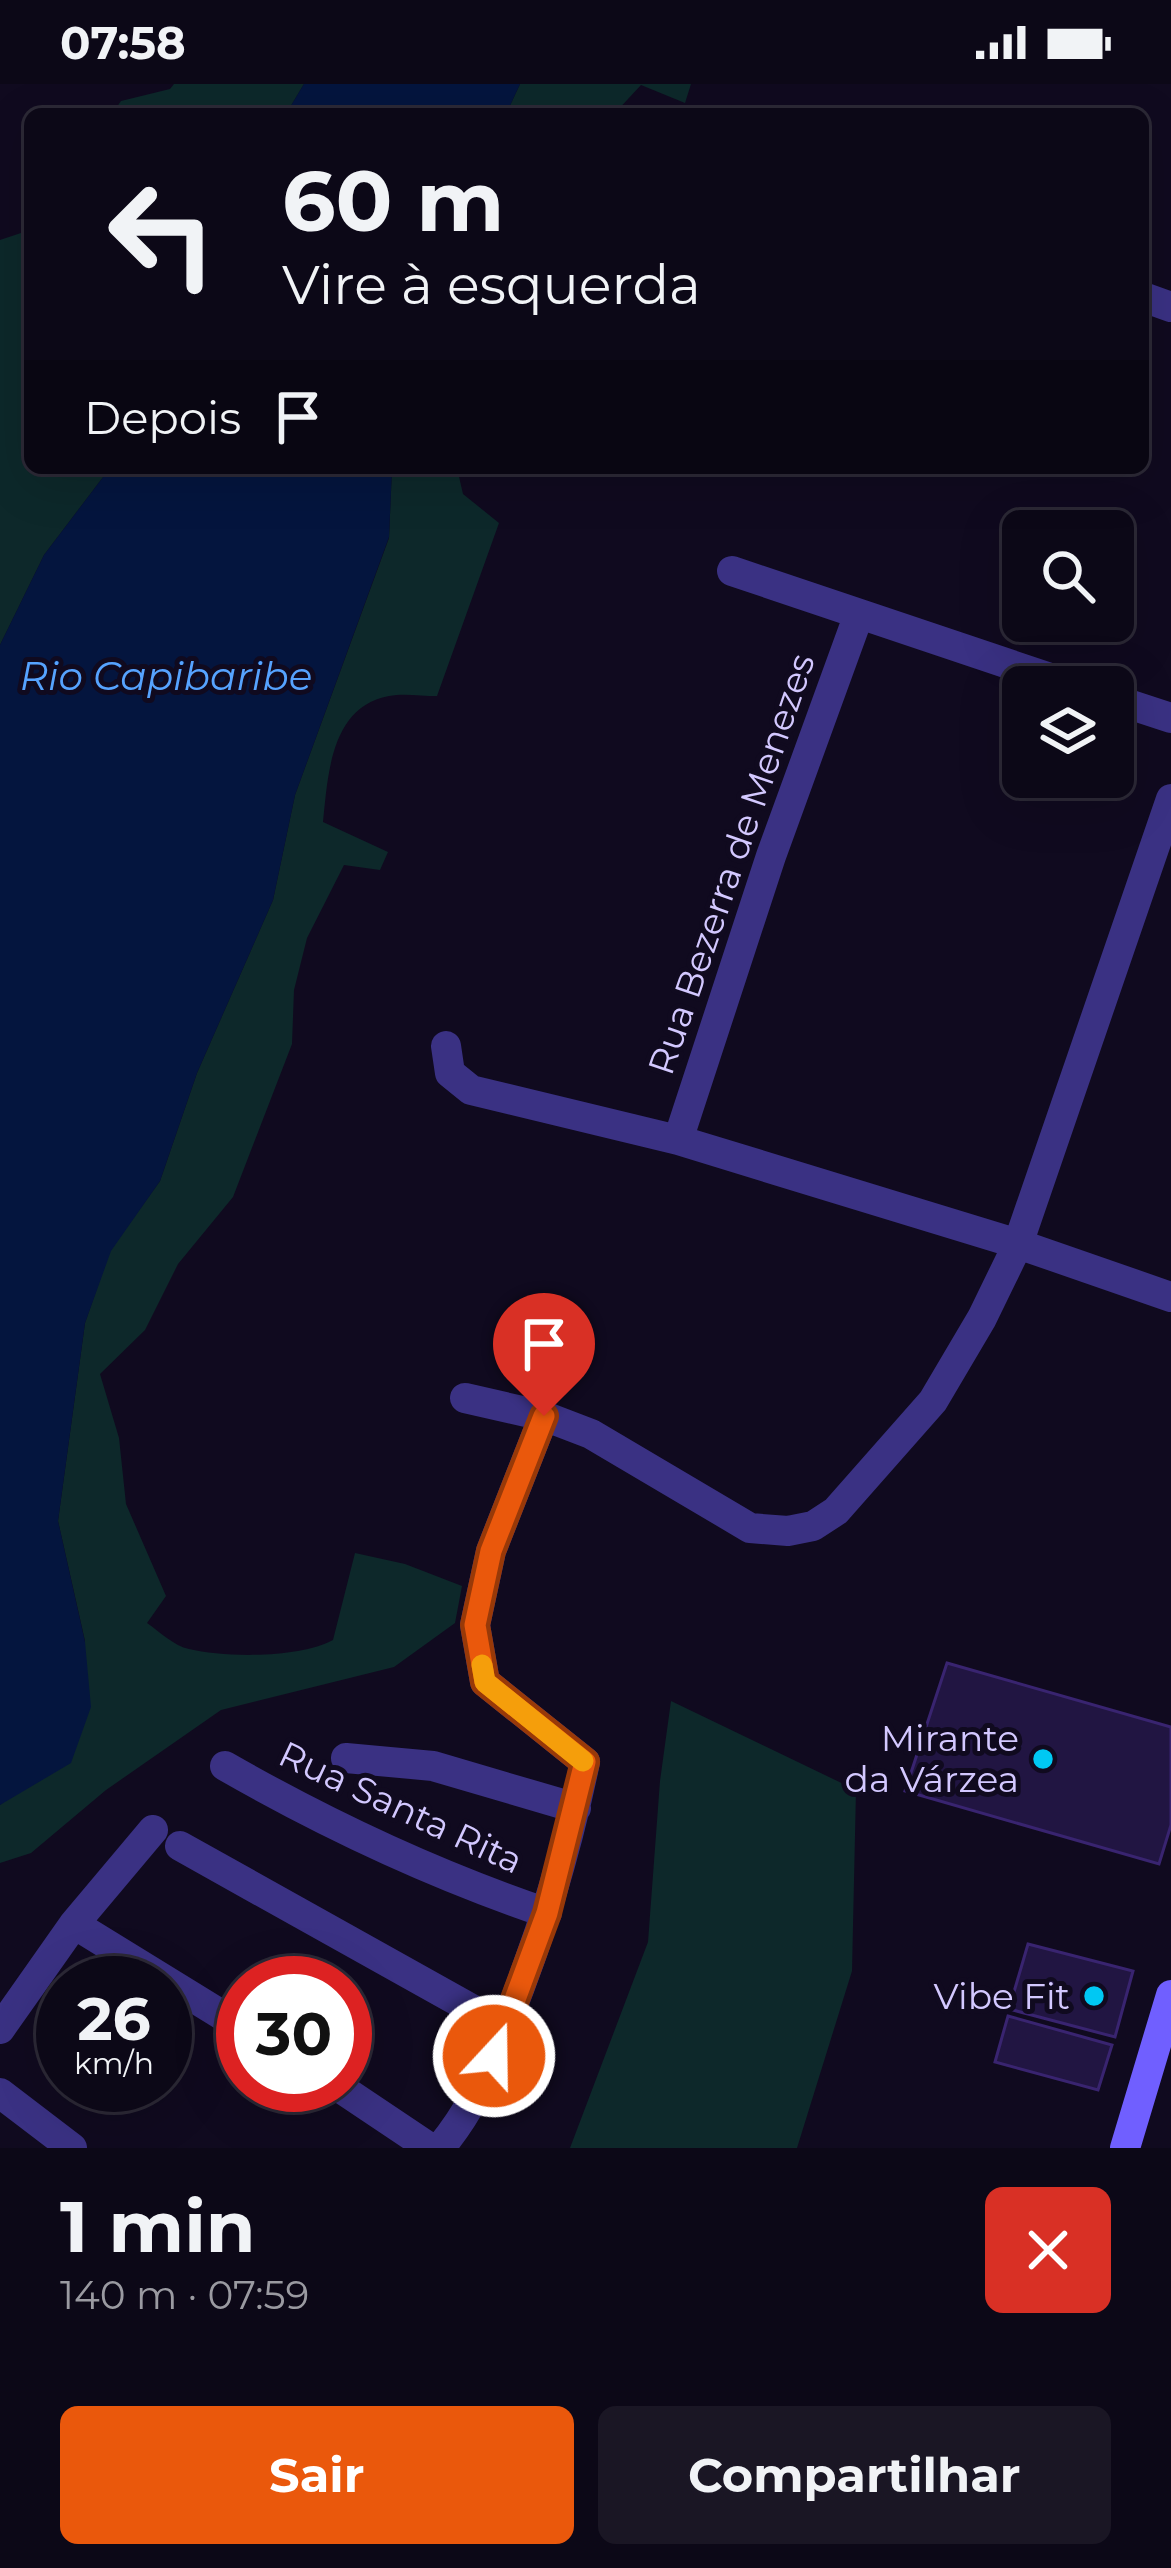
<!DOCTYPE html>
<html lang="pt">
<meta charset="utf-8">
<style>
:root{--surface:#0c0817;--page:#1a1624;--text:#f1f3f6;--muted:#9a9aa1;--line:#2c2936;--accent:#ea580c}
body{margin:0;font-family:Montserrat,sans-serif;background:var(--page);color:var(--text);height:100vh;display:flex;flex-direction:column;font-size:45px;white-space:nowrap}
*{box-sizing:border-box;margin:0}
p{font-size:39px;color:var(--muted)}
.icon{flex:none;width:66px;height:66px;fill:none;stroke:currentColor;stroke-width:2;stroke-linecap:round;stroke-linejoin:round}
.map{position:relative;height:2064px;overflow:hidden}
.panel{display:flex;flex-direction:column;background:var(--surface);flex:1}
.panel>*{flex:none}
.guide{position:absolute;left:24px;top:24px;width:1125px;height:366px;border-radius:18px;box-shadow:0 12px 48px #0002,0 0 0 3px var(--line);background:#0c0817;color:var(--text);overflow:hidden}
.fabs{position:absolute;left:1002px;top:426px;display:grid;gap:24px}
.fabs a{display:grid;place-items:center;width:132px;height:132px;border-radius:18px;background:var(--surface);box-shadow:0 12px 48px #0002,0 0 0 3px var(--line);font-size:60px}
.speed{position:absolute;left:36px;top:1872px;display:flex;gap:24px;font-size:60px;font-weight:700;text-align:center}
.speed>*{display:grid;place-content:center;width:156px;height:156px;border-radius:50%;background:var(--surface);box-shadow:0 12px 48px #0002,0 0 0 3px var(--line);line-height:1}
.speed small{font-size:30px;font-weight:400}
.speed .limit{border:18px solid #d22;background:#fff;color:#111}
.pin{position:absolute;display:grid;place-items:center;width:102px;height:102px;color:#fff;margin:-123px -51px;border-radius:50% 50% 50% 0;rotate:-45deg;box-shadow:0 0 12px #0007}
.pin .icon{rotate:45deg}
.me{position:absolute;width:132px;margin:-66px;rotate:21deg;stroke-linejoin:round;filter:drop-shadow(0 0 9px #0008)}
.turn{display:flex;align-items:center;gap:42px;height:252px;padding:0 60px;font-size:54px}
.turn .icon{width:156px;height:156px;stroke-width:2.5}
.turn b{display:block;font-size:84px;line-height:102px}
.then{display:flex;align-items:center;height:114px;padding:0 60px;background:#0003;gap:24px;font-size:45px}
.round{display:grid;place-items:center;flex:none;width:126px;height:126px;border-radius:18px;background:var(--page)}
.overview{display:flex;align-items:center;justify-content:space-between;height:204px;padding:0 60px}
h1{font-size:72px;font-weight:700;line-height:90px}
.button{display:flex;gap:24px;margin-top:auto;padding:24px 60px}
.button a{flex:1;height:138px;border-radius:18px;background:var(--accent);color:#fff;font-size:48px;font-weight:700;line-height:138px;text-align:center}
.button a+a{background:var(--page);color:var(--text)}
.status{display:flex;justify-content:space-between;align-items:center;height:84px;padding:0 60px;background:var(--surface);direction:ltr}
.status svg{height:33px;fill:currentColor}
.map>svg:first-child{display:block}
</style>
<div class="status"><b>07:58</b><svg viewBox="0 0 49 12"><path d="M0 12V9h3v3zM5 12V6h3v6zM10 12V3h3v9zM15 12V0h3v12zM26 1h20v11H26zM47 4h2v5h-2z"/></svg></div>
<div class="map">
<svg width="1171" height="2064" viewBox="0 0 1171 2064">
<rect width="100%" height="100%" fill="#100a1f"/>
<path fill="#0d282a" d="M 174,0 L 304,0 L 286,30 L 112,30 L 121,17 L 170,5 Z
M 520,0 L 691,0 L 685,19 L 641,1 L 614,30 L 506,30 Z
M 30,140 L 30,384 L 110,384 L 44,471 L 0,561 L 0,156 L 24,148 Z
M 392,384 L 457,384 L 463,410 L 499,439 L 437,612 C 422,612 403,609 389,612 C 330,623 328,692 323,738 L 388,768 L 380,786 L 344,781 L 307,854 L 294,906 L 292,960 L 233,1113 L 178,1180 L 145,1246 L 100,1290 L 119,1354 L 126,1420 L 166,1512 L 147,1539 C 160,1548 174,1562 189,1565 C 226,1574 300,1574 333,1556 L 355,1469 L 405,1480 L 462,1502 L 455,1539 L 394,1583 L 221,1626 L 106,1706 L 31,1769 L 0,1779 L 0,1721 L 6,1716 L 85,1557 L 58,1437 L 85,1239 L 110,1167 L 160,1097 L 197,989 L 273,816 L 295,711 L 389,454 Z
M 671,1617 L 856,1706 L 852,1887 L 797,2064 L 570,2064 L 648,1858 L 660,1697 Z"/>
<path fill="#04153e" d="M 304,0 L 520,0 L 506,30 L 286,30 Z
M 110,384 L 392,384 L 389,453 L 295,711 L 273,816 L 197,989 L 160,1097 L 111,1167 L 85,1239 L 58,1437 L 85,1558 L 91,1623 L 71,1679 L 0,1721 L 0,561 L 44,471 Z"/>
<path fill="#211542" stroke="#392470" stroke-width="3" d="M 947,1579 L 1171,1643 L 1171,1741 L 1159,1780 L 905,1707 Z
M 1028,1860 L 1133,1887 L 1115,1953 L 1009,1925 Z
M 1008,1932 L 1112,1961 L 1098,2006 L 995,1978 Z"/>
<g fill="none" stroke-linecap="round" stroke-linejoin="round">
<path stroke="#3a3183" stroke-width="30" d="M 1143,213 L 1171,223
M 732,487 L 1077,603
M 1113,615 L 1171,634
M 446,962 L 450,989 L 471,1006 L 678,1056 L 1018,1160 L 1171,1213
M 678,1056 L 771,772 L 859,530
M 465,1314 L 544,1332 L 591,1350 L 750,1444 L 788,1447 L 813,1442 L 836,1427 L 933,1317 L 982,1234 L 1018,1160 L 1171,715
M 346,1674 L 433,1682 L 576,1724
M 225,1682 C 328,1741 435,1791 547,1829
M 180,1762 L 504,1943
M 74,1840 L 243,1944
M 0,1945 L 74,1840 L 153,1746
M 336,2001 L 430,2064
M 0,2009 L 72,2064
M 440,2064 C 477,2019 486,1987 508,1934 C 541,1851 567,1766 585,1678 L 485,1598 L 475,1541 L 491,1467 L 544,1332"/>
<path stroke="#705fff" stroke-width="30" d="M 1125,2064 L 1171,1911"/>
</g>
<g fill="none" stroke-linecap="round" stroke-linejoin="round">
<g stroke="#983908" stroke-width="30">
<path id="route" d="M 494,1972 L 547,1829 L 585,1678 L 485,1598 L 475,1541 L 491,1467 L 544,1332"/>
</g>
<use href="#route" stroke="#ea580c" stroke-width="21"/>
<path stroke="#f59e0b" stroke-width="21" d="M 482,1581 L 485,1598 L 583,1677"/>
</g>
<g fill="#00c8f3" stroke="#100a1f" stroke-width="4.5">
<circle cx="1043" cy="1675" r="12"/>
<circle cx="1094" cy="1912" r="12"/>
</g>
<g text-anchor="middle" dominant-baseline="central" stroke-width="10" stroke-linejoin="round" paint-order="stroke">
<g font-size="36" fill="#d3c8ff" stroke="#100a1f">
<text transform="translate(731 780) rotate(-71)">Rua Bezerra de Menezes</text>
<text transform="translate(401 1723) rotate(25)">Rua Santa Rita</text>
</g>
<g font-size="36" fill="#d3c8ff" stroke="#100a1f" text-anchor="end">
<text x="1019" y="1654">Mirante<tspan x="1019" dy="41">da Várzea</tspan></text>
<text x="1070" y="1912">Vibe Fit</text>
</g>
<g font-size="39" font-style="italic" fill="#56a3ff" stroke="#100a1f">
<text x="166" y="592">Rio Capibaribe</text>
</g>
</g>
</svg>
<div class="fabs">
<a><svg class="icon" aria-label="search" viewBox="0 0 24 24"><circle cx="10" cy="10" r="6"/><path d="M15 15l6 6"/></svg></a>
<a><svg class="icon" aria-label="layers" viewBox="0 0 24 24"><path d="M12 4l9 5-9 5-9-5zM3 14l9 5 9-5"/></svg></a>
</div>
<div class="speed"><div>26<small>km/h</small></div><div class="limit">30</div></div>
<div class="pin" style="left:544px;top:1332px;background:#d93025"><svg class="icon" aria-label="arrive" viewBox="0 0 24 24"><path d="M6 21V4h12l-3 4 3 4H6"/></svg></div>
<svg class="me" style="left:494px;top:1972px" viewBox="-20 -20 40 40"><circle r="17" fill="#ea580c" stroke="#fff" stroke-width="3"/><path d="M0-11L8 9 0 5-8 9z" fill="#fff"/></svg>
<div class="guide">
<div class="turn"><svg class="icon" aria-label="left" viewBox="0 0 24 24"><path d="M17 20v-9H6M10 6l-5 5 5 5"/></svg><div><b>60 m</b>Vire à esquerda</div></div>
<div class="then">Depois<svg class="icon" aria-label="arrive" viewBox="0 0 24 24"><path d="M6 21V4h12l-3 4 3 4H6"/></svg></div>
</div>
</div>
<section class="panel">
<div class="overview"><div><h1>1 min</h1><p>140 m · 07:59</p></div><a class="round" style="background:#d93025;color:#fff"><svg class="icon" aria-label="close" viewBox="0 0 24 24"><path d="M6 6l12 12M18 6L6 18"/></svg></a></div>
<div class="button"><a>Sair</a><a>Compartilhar</a></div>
</section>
